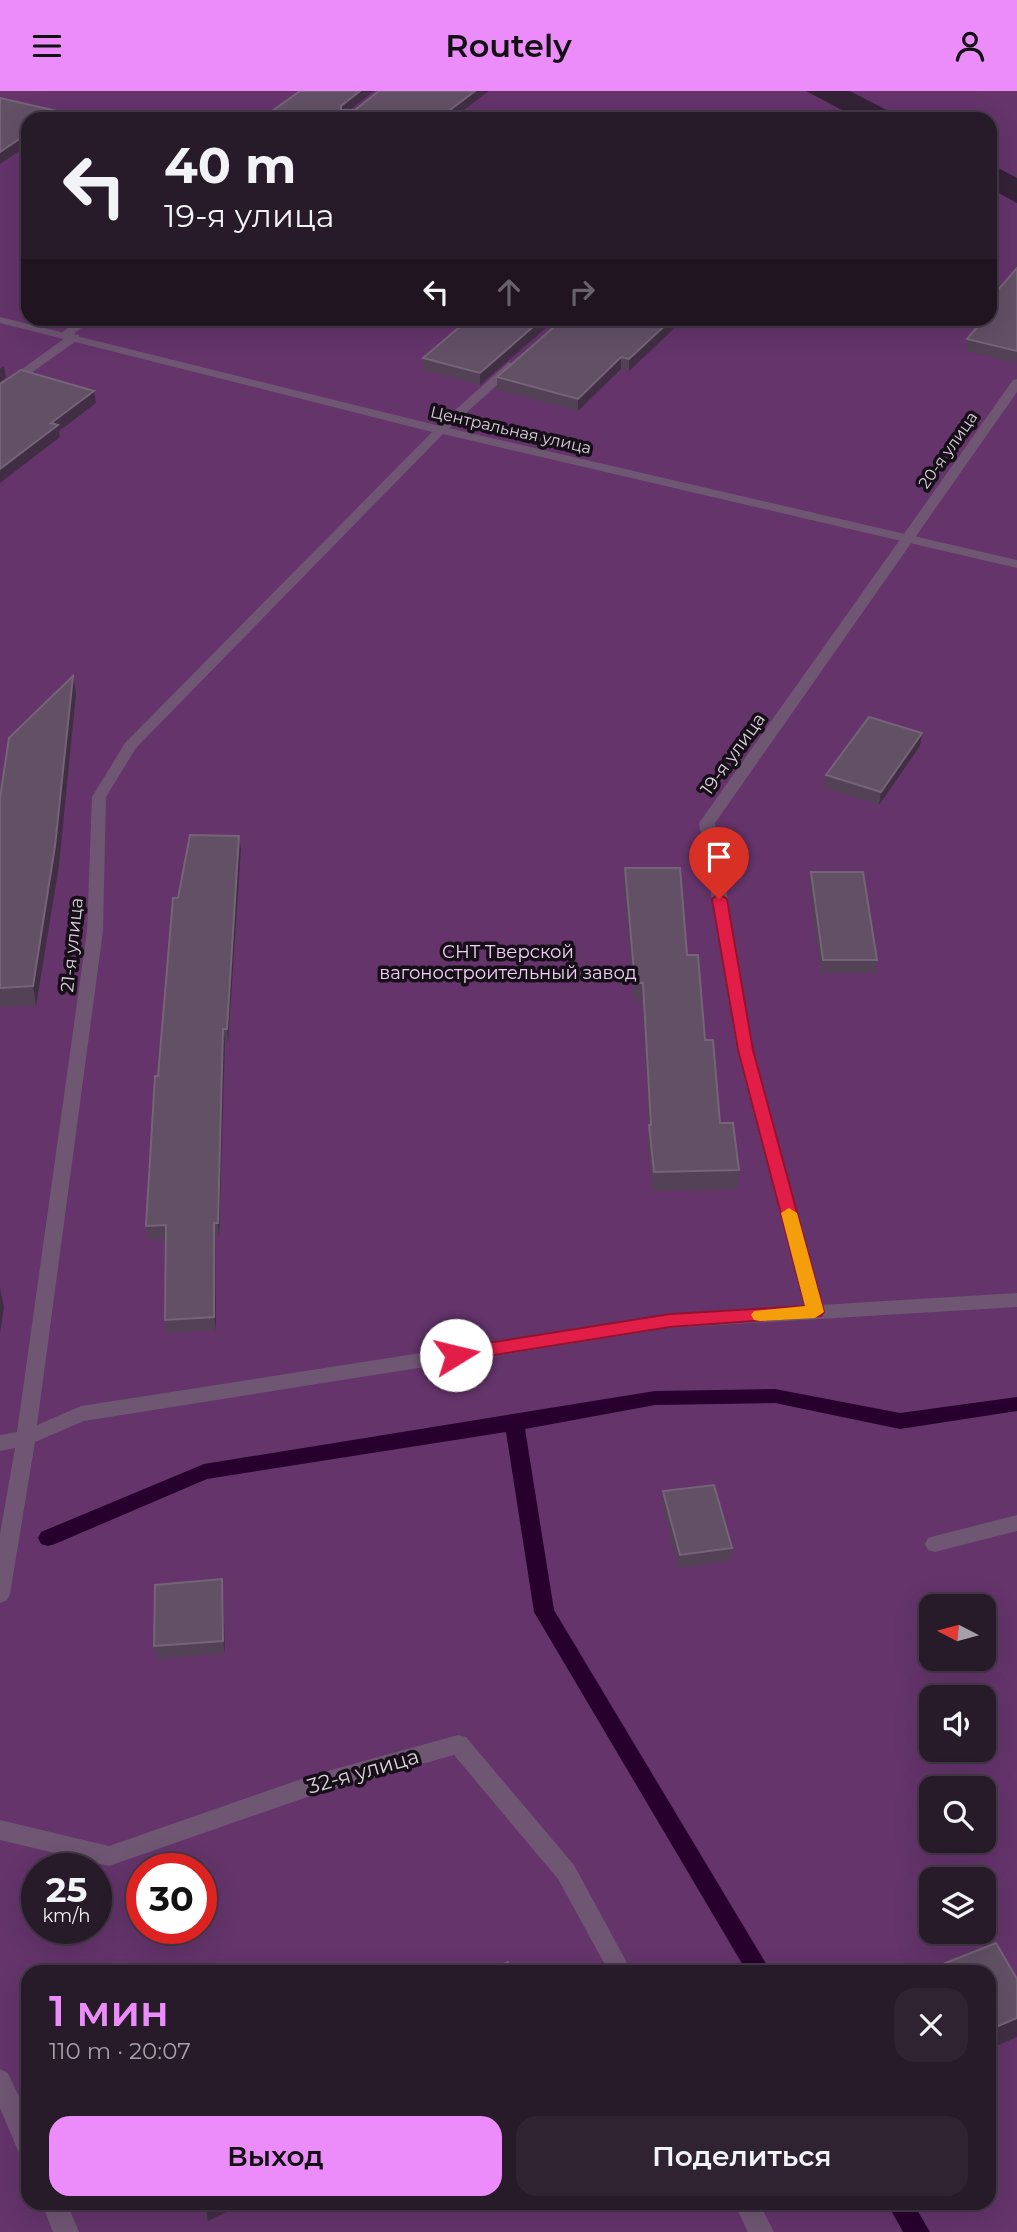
<!DOCTYPE html>
<html lang="ru">
<meta charset="utf-8">
<style>
:root{--surface:#271a29;--page:#2f2331;--text:#f1f3f6;--muted:#a4a1a8;--line:#433846;--accent:#ec8cfa}
body{margin:0;font-family:Montserrat,sans-serif;background:var(--page);color:var(--text);height:100vh;display:flex;flex-direction:column;font-size:26px;white-space:nowrap}
*{box-sizing:border-box;margin:0}
p{font-size:23px;color:var(--muted)}
.icon{flex:none;width:38px;height:38px;fill:none;stroke:currentColor;stroke-width:2;stroke-linecap:round;stroke-linejoin:round}
.map{position:relative;flex:1;overflow:hidden}
.panel{position:absolute;left:21px;top:1874px;width:975px;height:245px;display:flex;flex-direction:column;background:var(--surface);border-radius:21px;box-shadow:0 7px 28px #0002,0 0 0 2px var(--line)}
.panel>*{flex:none}
.guide{position:absolute;left:21px;top:21px;width:976px;height:214px;border-radius:21px;box-shadow:0 7px 28px #0002,0 0 0 2px var(--line);background:#271a29;color:var(--text);overflow:hidden}
.needle{width:46px;rotate:276deg}
.buttons{position:absolute;left:919px;top:1503px;display:grid;gap:14px}
.buttons a{display:grid;place-items:center;width:77px;height:77px;border-radius:14px;background:var(--surface);box-shadow:0 7px 28px #0002,0 0 0 2px var(--line);font-size:35px}
.speed{position:absolute;left:21px;top:1762px;display:flex;gap:14px;font-size:35px;font-weight:700;text-align:center}
.speed>*{display:grid;place-content:center;width:91px;height:91px;border-radius:50%;background:var(--surface);box-shadow:0 7px 28px #0002,0 0 0 2px var(--line);line-height:1}
.speed small{font-size:18px;font-weight:400}
.speed .limit{border:10px solid #d22;background:#fff;color:#111}
.pin{position:absolute;display:grid;place-items:center;width:60px;height:60px;color:#fff;margin:-72px -30px;border-radius:50% 50% 50% 0;rotate:-45deg;box-shadow:0 0 7px #0007}
.pin .icon{rotate:45deg}
.me{position:absolute;width:77px;margin:-38px;rotate:81deg;stroke-linejoin:round;filter:drop-shadow(0 0 5px #0008)}
.turn{display:flex;align-items:center;gap:24px;height:147px;padding:0 28px;font-size:32px}
.turn .icon{width:91px;height:91px;stroke-width:2.5}
.turn b{display:block;font-size:49px;line-height:60px}
.lanes{display:flex;align-items:center;height:66px;padding:0 28px;background:#0003;justify-content:center;gap:35px;direction:ltr}
.lanes .off{opacity:.35}
.round{display:grid;place-items:center;flex:none;width:74px;height:74px;border-radius:21px;background:var(--page)}
.overview{display:flex;align-items:center;justify-content:space-between;height:119px;padding:0 28px}
h1{font-size:42px;font-weight:600;line-height:52px;color:var(--accent)}
.cta{display:flex;gap:14px;margin-top:auto;padding:14px 28px}
.cta a{flex:1;height:80px;border-radius:21px;background:var(--accent);color:#111;font-size:28px;font-weight:600;line-height:80px;text-align:center}
.cta a+a{background:var(--page);color:var(--text)}
header{display:flex;justify-content:space-between;align-items:center;height:91px;padding:0 28px;background:var(--accent);color:#111;font-size:32px;font-weight:600}
.map>svg:first-child{display:block}
</style>
<header><svg class="icon" aria-label="menu" viewBox="0 0 24 24"><path d="M4 6h16M4 12h16M4 18h16"/></svg>Routely<svg class="icon" aria-label="person" viewBox="0 0 24 24"><circle cx="12" cy="8" r="4"/><path d="M4 21q1-7 8-7t8 7"/></svg></header>
<div class="map">
<svg width="1017" height="2141" viewBox="0 0 1017 2141">
<rect width="100%" height="100%" fill="#342237"/>
<path fill="#64346b" fill-rule="evenodd" d="M 0,0 L 806,0 L 859,28 L 28,28 L 28,228 L 990,228 L 991,98 L 1017,112 L 1017,2141 L 0,2141 ZM 931,1516 L 984,1516 L 984,1568 L 931,1568 ZM 931,1606 L 984,1606 L 984,1659 L 931,1659 ZM 931,1698 L 984,1698 L 984,1750 L 931,1750 ZM 37,1778 L 96,1778 L 96,1838 L 37,1838 ZM 142,1778 L 201,1778 L 201,1838 L 142,1838 ZM 931,1788 L 984,1788 L 984,1841 L 931,1841 ZM 28,1881 L 989,1881 L 989,2112 L 28,2112 Z
M 850,0 L 1017,0 L 1017,87 L 991,73 L 990,28 L 904,28 Z"/>
<g fill="none" stroke-linecap="round" stroke-linejoin="round">
<path fill="#28002e" fill-rule="evenodd" d="M 775,1298 L 900,1322 L 1017,1306 L 1017,1320 L 900,1338 L 775,1312 L 655,1314 L 525,1338 L 554,1519 L 771,1881 L 747,1881 L 534,1521 L 506,1341 L 207,1388 L 55,1453 L 48,1455 L 41,1453 L 38,1447 L 41,1441 L 204,1373 L 655,1300 Z
M 887,2112 L 913,2112 L 930,2141 L 903,2141 Z"/>
<path fill="#6f5673" fill-rule="evenodd" d="M 795,19 L 800,22 L 794,28 L 783,28 Z
M 79,228 L 92,228 L 74,243 L 79,244 L 79,248 L 0,304 L 0,294 L 65,247 L 59,244 Z
M 509,271 L 519,274 L 444,342 L 436,342 L 436,336 Z
M 1017,288 L 1017,301 L 715,732 L 753,959 L 824,1221 L 822,1226 L 808,1226 L 806,1221 L 737,959 L 699,732 L 1013,289 Z
M 1017,1424 L 1017,1440 L 935,1461 L 928,1459 L 925,1453 L 928,1447 L 935,1445 Z
M 458,1644 L 466,1646 L 574,1774 L 632,1881 L 609,1881 L 558,1788 L 454,1664 L 313,1704 L 109,1775 L 0,1749 L 0,1729 L 109,1755 L 313,1684 Z
M 0,1978 L 8,1982 L 28,2025 L 28,2065 L 19,2062 L 0,2017 Z
M 42,2112 L 67,2112 L 79,2141 L 53,2141 Z
M 734,2112 L 759,2112 L 774,2141 L 748,2141 Z"/>
<path fill="#6f5673" fill-rule="evenodd" d="M 0,226 L 440,335 L 1017,469 L 1017,477 L 443,343 L 136,657 L 106,706 L 103,840 L 37,1334 L 81,1315 L 670,1223 L 1017,1202 L 1017,1216 L 670,1237 L 84,1330 L 35,1351 L 10,1503 L 7,1509 L 0,1512 L 0,1443 L 15,1357 L 0,1360 L 0,1344 L 17,1341 L 87,840 L 92,706 L 125,652 L 432,341 L 0,232 Z"/>
</g>
<path fill="#534156" d="M 1017,177 L 1017,272 L 966,260 L 967,248 L 976,238 L 973,238 L 975,228 L 990,228 Z
M 556,228 L 480,294 L 423,279 L 423,267 Z
M 684,228 L 629,280 L 621,278 L 578,320 L 497,298 L 497,286 Z
M 73,585 L 76,603 L 59,774 L 36,915 L 0,916 L 0,707 Z
M 922,642 L 920,655 L 879,714 L 824,697 L 826,684 Z
M 239,745 L 241,758 L 228,951 L 225,951 L 219,1145 L 215,1145 L 216,1239 L 167,1242 L 165,1229 L 166,1148 L 148,1148 L 146,1135 L 158,985 L 178,807 Z
M 625,777 L 687,864 L 705,949 L 720,1032 L 739,1079 L 738,1098 L 653,1100 L 648,1052 L 649,1034 L 642,910 L 634,910 L 624,795 Z
M 811,781 L 877,869 L 875,882 L 821,882 L 809,794 Z
M 663,1400 L 732,1457 L 730,1470 L 678,1477 L 662,1413 Z
M 223,1501 L 225,1562 L 157,1568 L 154,1555 Z
M 201,2112 L 245,2112 L 208,2130 Z"/>
<path fill="#412e44" d="M 360,0 L 374,0 L 341,26 L 341,15 Z
M 475,0 L 489,0 L 452,28 L 438,28 Z
M 61,21 L 62,28 L 50,28 Z
M 28,42 L 28,54 L 0,73 L 0,61 Z
M 542,228 L 556,228 L 480,294 L 480,282 Z
M 672,228 L 684,228 L 629,280 L 629,268 Z
M 621,266 L 621,278 L 578,320 L 578,308 Z
M 4,275 L 6,286 L 0,292 L 0,278 Z
M 94,300 L 96,312 L 59,340 L 60,346 L 0,392 L 0,378 L 51,332 Z
M 73,585 L 76,603 L 59,774 L 36,915 L 33,895 Z
M 922,642 L 920,655 L 879,714 L 881,701 Z
M 239,745 L 241,758 L 228,951 L 227,938 Z
M 223,938 L 225,951 L 219,1145 L 218,1132 Z
M 214,1132 L 215,1145 L 216,1239 L 214,1226 Z
M 0,1197 L 4,1216 L 0,1243 Z
M 222,1488 L 223,1501 L 225,1562 L 223,1550 Z
M 1017,1927 L 1017,1946 L 989,1958 L 989,1939 Z
M 221,2112 L 245,2112 L 208,2130 L 206,2119 Z"/>
<path fill="#625065" stroke="#756478" stroke-width="2" d="M 300,0 L 360,0 L 341,15 L 341,19 L 355,19 L 379,0 L 475,0 L 438,28 L 261,28 Z
M 0,7 L 61,21 L 50,28 L 28,28 L 28,42 L 0,61 Z
M 1017,177 L 1017,260 L 967,248 L 984,228 L 981,228 L 990,228 L 990,208 Z
M 469,228 L 542,228 L 480,282 L 423,267 Z
M 563,228 L 672,228 L 629,268 L 621,266 L 578,308 L 497,286 Z
M 21,279 L 94,300 L 51,332 L 58,334 L 0,378 L 0,293 Z
M 73,585 L 55,755 L 33,895 L 0,897 L 0,707 L 9,647 Z
M 869,626 L 922,642 L 881,701 L 826,684 Z
M 190,744 L 239,745 L 227,938 L 223,938 L 218,1132 L 214,1132 L 214,1226 L 165,1229 L 166,1134 L 146,1135 L 155,985 L 158,985 L 173,807 L 178,807 Z
M 625,777 L 680,777 L 687,864 L 698,864 L 705,949 L 713,949 L 720,1032 L 733,1032 L 739,1079 L 654,1081 L 649,1034 L 651,1034 L 643,892 L 635,892 Z
M 811,781 L 863,781 L 877,869 L 823,869 Z
M 714,1394 L 732,1457 L 680,1464 L 663,1400 Z
M 222,1488 L 223,1550 L 154,1555 L 155,1494 Z
M 996,1852 L 1017,1888 L 1017,1927 L 989,1939 L 989,1881 L 923,1881 Z
M 508,1871 L 513,1881 L 486,1881 Z
M 203,2112 L 221,2112 L 206,2119 Z"/>
<path fill="#e11d48" stroke="#92132f" stroke-width="2" d="M 719,803 L 727,808 L 753,959 L 824,1221 L 821,1225 L 670,1236 L 456,1270 L 450,1268 L 447,1264 L 450,1259 L 456,1257 L 670,1223 L 805,1215 L 738,959 L 712,808 Z"/>
<path fill="#f59e0b" d="M 789,1117 L 797,1122 L 824,1221 L 815,1227 L 760,1230 L 754,1229 L 751,1224 L 754,1220 L 805,1215 L 781,1122 Z"/>
<g text-anchor="middle" dominant-baseline="central" stroke-width="7" stroke-linejoin="round" paint-order="stroke">
<g font-size="16" fill="#dbd0dd" stroke="#170f18">
<text transform="translate(511 339) rotate(13)">Центральная улица</text>
<text transform="translate(948 359) rotate(-55)">20-я улица</text>
</g>
<g font-size="18" fill="#dbd0dd" stroke="#170f18">
<text transform="translate(733 663) rotate(-54)">19-я улица</text>
<text transform="translate(72 854) rotate(-84)">21-я улица</text>
</g>
<g font-size="18" fill="#f1d1f6" stroke="#170f18">
<text x="508" y="861">СНТ Тверской<tspan x="508" dy="21">вагоностроительный завод</tspan></text>
</g>
<g font-size="21" fill="#dbd0dd" stroke="#170f18">
<text transform="translate(363 1680) rotate(-16)">32-я улица</text>
</g>
</g>
</svg>
<div class="buttons">
<a><svg class="needle" viewBox="-14 -14 28 28"><path d="M0-13l5 13h-10z" fill="#e53935"/><path d="M0 13l5-13h-10z" fill="#a4a1a8"/></svg></a>
<a><svg class="icon" aria-label="sound" viewBox="0 0 24 24"><path d="M4 9h4l5-4v14l-5-4H4zM17 9q2 3 0 6"/></svg></a>
<a><svg class="icon" aria-label="search" viewBox="0 0 24 24"><circle cx="10" cy="10" r="6"/><path d="M15 15l6 6"/></svg></a>
<a><svg class="icon" aria-label="layers" viewBox="0 0 24 24"><path d="M12 4l9 5-9 5-9-5zM3 14l9 5 9-5"/></svg></a>
</div>
<div class="speed"><div>25<small>km/h</small></div><div class="limit">30</div></div>
<div class="pin" style="left:719px;top:808px;background:#d93025"><svg class="icon" aria-label="arrive" viewBox="0 0 24 24"><path d="M6 21V4h12l-3 4 3 4H6"/></svg></div>
<svg class="me" style="left:456px;top:1264px" viewBox="-20 -20 40 40"><circle r="19" fill="#fff"/><path d="M0-13L10 11 0 6-10 11z" fill="#e11d48"/></svg>
<div class="guide">
<div class="turn"><svg class="icon" aria-label="left" viewBox="0 0 24 24"><path d="M17 20v-9H6M10 6l-5 5 5 5"/></svg><div><b>40 m</b>19-я улица</div></div>
<div class="lanes"><svg class="icon" aria-label="left" viewBox="0 0 24 24"><path d="M17 20v-9H6M10 6l-5 5 5 5"/></svg><svg class="icon off" aria-label="ahead" viewBox="0 0 24 24"><path d="M12 20V5M6 11l6-6 6 6"/></svg><svg class="icon off" aria-label="right" viewBox="0 0 24 24"><path d="M7 20v-9h11M14 6l5 5-5 5"/></svg></div>
</div>
<section class="panel">
<div class="overview"><div><h1>1 мин</h1><p>110 m · 20:07</p></div><a class="round"><svg class="icon" aria-label="close" viewBox="0 0 24 24"><path d="M6 6l12 12M18 6L6 18"/></svg></a></div>
<div class="cta"><a>Выход</a><a>Поделиться</a></div>
</section>
</div>
